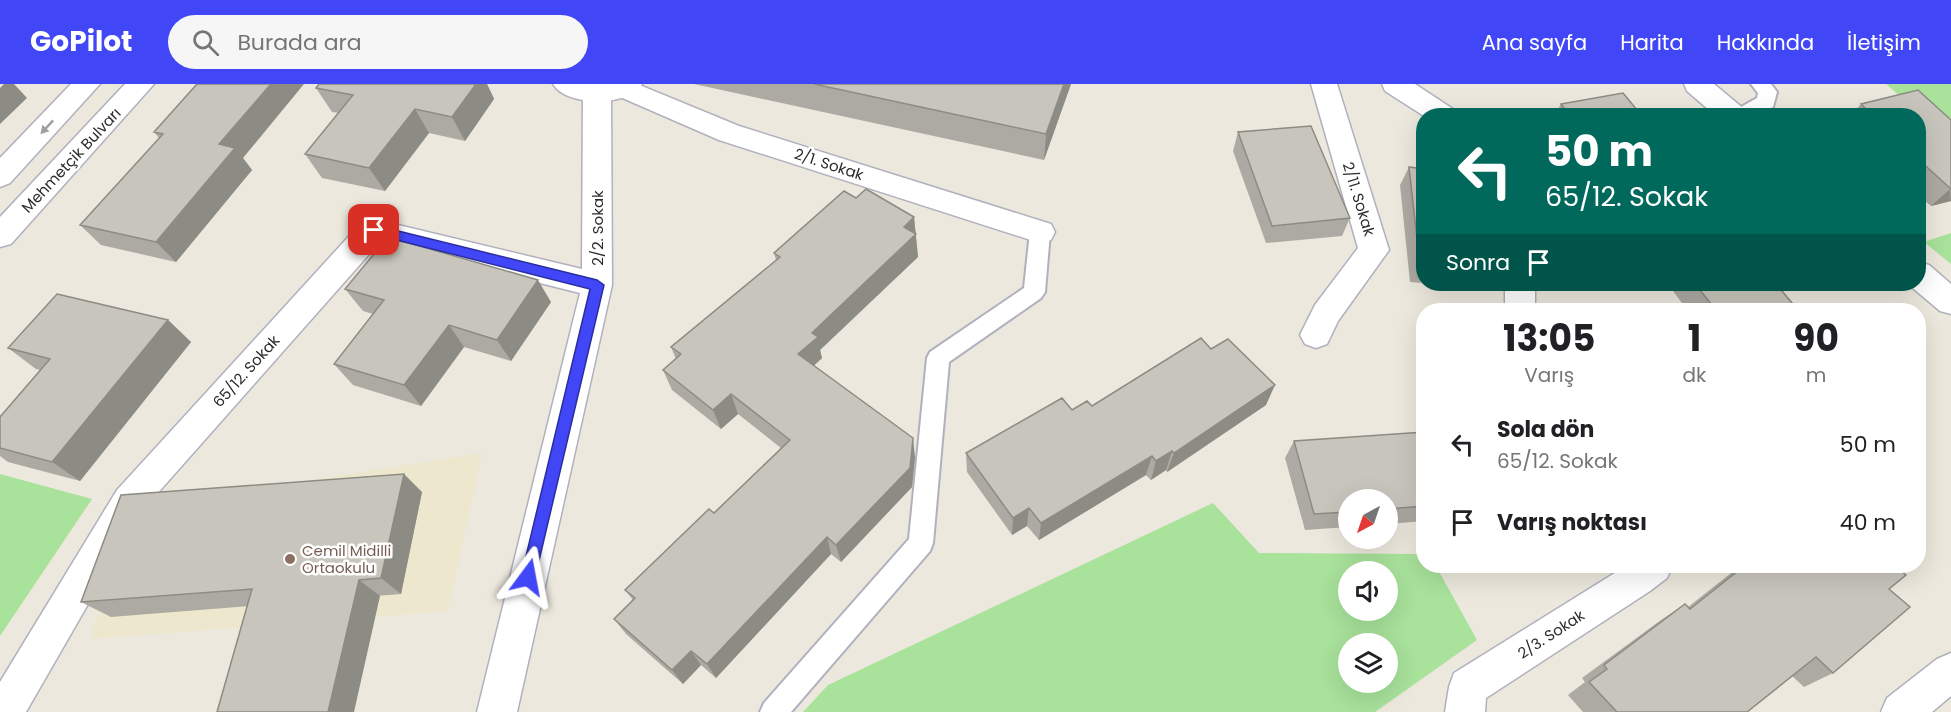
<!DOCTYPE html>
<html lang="tr">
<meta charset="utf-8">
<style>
:root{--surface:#fff;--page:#f6f6f6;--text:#202124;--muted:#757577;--accent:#4147f6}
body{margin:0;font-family:Poppins,sans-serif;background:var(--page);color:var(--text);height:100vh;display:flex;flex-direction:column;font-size:22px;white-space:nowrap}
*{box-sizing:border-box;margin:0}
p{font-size:20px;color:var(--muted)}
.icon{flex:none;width:33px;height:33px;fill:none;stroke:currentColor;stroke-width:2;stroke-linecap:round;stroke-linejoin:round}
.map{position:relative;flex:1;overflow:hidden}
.details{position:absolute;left:1416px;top:219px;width:510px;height:270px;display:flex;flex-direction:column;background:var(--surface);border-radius:24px;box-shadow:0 6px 24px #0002}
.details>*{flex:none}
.top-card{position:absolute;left:1416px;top:24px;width:510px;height:183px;border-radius:24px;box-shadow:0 6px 24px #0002;background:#00695c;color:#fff;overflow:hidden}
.needle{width:39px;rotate:220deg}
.tools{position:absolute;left:1338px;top:405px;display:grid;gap:12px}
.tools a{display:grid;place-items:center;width:60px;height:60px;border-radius:50%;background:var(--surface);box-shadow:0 6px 24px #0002;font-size:30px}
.pin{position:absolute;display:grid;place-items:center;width:51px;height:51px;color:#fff;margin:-26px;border-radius:12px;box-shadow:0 3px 9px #0006}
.me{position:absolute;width:66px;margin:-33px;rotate:13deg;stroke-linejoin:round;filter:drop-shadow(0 0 4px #0008)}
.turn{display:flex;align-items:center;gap:21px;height:126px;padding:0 30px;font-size:27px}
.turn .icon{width:78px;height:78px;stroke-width:2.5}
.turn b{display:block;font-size:42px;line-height:51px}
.then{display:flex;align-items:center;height:57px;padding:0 30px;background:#0003;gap:12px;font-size:22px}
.eta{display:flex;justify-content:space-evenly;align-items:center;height:102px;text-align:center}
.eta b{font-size:36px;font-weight:700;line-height:42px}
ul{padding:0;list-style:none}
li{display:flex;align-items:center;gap:18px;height:78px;padding:0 30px}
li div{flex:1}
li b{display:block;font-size:22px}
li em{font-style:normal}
header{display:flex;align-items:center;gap:36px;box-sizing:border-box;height:84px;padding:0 30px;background:var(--accent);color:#fff}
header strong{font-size:28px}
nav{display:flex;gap:33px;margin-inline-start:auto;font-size:21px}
.search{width:420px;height:54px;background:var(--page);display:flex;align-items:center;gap:15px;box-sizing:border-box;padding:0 21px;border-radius:33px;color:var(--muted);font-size:22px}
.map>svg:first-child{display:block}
</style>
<header>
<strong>GoPilot</strong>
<div class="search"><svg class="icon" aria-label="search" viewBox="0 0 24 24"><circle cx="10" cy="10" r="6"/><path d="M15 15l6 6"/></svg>Burada ara</div>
<nav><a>Ana sayfa</a><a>Harita</a><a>Hakkında</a><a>İletişim</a></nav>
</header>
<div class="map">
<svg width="1951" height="628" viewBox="0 0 1951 628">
<rect width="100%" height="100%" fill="#ece8dd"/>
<path fill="#ede8cd" d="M 482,369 L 448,527 L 90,555 L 140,423 Z"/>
<path fill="#a8e29b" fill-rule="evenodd" d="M 1886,0 L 1951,0 L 1951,56 Z
M 1951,149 L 1951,180 L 1924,158 Z
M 0,390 L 92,415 L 0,552 Z
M 1213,419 L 1259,469 L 1423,470 L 1424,482 L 1436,482 L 1477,556 L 1375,628 L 803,628 L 828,601 ZM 1348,488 L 1388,488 L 1388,526 L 1348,526 ZM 1348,560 L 1388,560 L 1388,598 L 1348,598 Z"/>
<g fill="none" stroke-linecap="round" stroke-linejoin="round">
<g stroke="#b1b1be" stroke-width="4">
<path id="service" d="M 1751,0 L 1771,0 L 1777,8 L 1773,23 L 1757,32 L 1732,32 L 1734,27 L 1757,14 L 1758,9 Z
M 1040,140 L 1047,143 L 1050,148 L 1045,208 L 1041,214 L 949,278 L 933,459 L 930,467 L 791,628 L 760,628 L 764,619 L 909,455 L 927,274 L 930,268 L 1024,204 L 1030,148 L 1033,143 Z"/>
</g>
<g stroke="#b1b1be" stroke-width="3">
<path id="minor" d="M 592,0 L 602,0 L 608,3 L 610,0 L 637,0 L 739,42 L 1051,140 L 1055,148 L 1051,156 L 1040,159 L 719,56 L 611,9 L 612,201 L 517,628 L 477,628 L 580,209 L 379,159 L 141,428 L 26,628 L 0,628 L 0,598 L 117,406 L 362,138 L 373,135 L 582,185 L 583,8 L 587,1 Z
M 1311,0 L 1337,0 L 1389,166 L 1338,237 L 1327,260 L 1316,264 L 1305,260 L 1300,251 L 1315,221 L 1358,164 Z
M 1382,0 L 1415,0 L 1453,25 L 1456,32 L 1424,32 L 1385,7 Z
M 1684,0 L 1714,0 L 1744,25 L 1747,32 L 1716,32 L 1687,7 Z
M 1918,178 L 1929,181 L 1951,200 L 1951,230 L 1940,227 L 1908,200 L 1918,200 Z
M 1505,200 L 1535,200 L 1535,226 L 1505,226 Z
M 1626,482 L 1672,482 L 1667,494 L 1650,507 L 1486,614 L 1485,628 L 1445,628 L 1449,603 L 1454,589 Z
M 1951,569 L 1951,612 L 1932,628 L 1881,628 L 1887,614 L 1937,575 Z"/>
</g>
<g stroke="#b1b1be" stroke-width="3">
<path id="tertiary" d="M 553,0 L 642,0 C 629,23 566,23 553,0 Z"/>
</g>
<g stroke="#b1b1be" stroke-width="3">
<path id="secondary" d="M 71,0 L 100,0 L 10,99 L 0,103 L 0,74 Z
M 125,0 L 154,0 L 11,160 L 0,163 L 0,133 Z"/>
</g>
<use href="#service" fill="#fff" fill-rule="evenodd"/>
<use href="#minor" fill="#fff" fill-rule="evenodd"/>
<use href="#tertiary" fill="#fff" fill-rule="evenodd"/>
<use href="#secondary" fill="#fff" fill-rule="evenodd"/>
</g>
<path fill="#acaaa2" d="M 197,0 L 243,74 L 252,86 L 176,178 L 101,161 L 80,141 L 159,54 L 154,48 Z
M 319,0 L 487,0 L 494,15 L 465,57 L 429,49 L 385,107 L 322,94 L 305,70 L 339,29 L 332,28 L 316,4 Z
M 694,0 L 1071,0 L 1044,76 Z
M 1561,20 L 1642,32 L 1554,32 Z
M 1861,20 L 1951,36 L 1951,117 L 1931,122 L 1918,111 L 1918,32 L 1850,32 Z
M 1238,48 L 1350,134 L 1342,152 L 1266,159 L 1233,67 Z
M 1409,83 L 1424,85 L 1424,199 L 1410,198 L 1400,101 Z
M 856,114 L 914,133 L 918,173 L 820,266 L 822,274 L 814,282 L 915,373 L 912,403 L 841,478 L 831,470 L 716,594 L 701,581 L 683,600 L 626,550 L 614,535 L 633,516 L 625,506 L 714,429 L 781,364 L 738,330 L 721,345 L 672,306 L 663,286 L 676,275 L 671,263 L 776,176 L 774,169 Z
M 1424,200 L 1498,200 L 1494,207 Z
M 1668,200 L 1776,200 L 1798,226 L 1687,226 Z
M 345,205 L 551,218 L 511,277 L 464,263 L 421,322 L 353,301 L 334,280 L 373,230 L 363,227 Z
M 168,236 L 191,258 L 80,397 L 8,378 L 0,372 L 0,333 L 40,286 L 36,285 L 8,264 Z
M 1266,321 L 1167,388 L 1166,386 L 1151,396 L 1146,391 L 1039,456 L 1027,442 L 1012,451 L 967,388 L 966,369 L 1092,322 Z
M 1424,348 L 1424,437 L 1388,440 L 1388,416 L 1348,416 L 1348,443 L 1305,446 L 1285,374 L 1294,357 Z
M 422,408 L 401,510 L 111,533 L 81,518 Z
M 1740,482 L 1895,482 L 1889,505 L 1833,589 L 1804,603 L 1792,592 L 1747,628 L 1583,628 L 1568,611 L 1585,598 L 1582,594 L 1661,536 L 1685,520 L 1688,523 Z"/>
<path fill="#8c8b84" d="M 4,0 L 14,0 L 27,14 L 0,40 L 0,4 Z
M 271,0 L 304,0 L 243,74 L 252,86 L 176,178 L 156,158 L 219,60 Z
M 476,0 L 487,0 L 494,15 L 465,57 L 452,33 Z
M 1064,0 L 1071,0 L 1044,76 L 1046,50 Z
M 415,25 L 429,49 L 385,107 L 369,84 Z
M 1950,105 L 1951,117 L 1931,122 Z
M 914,133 L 918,173 L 820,266 L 822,274 L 803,291 L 798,270 L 812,249 L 904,143 Z
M 538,196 L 551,218 L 511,277 L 497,256 Z
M 168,236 L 191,258 L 80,397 L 52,378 Z
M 449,241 L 464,263 L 421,322 L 404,301 Z
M 1275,301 L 1266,321 L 1167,388 L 1174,369 Z
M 731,310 L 738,330 L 721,345 L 713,326 Z
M 913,354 L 915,373 L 912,403 L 841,478 L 836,461 Z
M 1172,367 L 1166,386 L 1151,396 L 1156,377 Z
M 1152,372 L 1146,391 L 1039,456 L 1041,439 Z
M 404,390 L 422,408 L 401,510 L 381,494 Z
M 1029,424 L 1027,442 L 1012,451 L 1013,434 Z
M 827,453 L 831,470 L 716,594 L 707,580 Z
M 359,496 L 380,512 L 354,628 L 328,628 Z
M 691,567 L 701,581 L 683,600 L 672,586 Z"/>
<path fill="#c8c6bc" stroke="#8c8b84" stroke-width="1.5" d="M 197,0 L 271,0 L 219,60 L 235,64 L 156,158 L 80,141 L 163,50 L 154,48 Z
M 319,0 L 476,0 L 452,33 L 415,25 L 369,84 L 305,70 L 353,11 L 316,4 Z
M 814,0 L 1064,0 L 1046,50 Z
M 1918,6 L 1951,36 L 1951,105 L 1918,75 L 1918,32 L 1873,32 L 1861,20 Z
M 1623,9 L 1642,32 L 1570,32 L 1561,20 Z
M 1311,42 L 1350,134 L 1272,142 L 1238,48 Z
M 1409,83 L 1424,85 L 1424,181 L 1420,181 Z
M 866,105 L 914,133 L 904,143 L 916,150 L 812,249 L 818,253 L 798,270 L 913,354 L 910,384 L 836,461 L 827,453 L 707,580 L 691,567 L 672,586 L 614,535 L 635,514 L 625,506 L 709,425 L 714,429 L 790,356 L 731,310 L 713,326 L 663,286 L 681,270 L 671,263 L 780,173 L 774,169 L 844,107 L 856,114 Z
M 388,153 L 538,196 L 497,256 L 449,241 L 404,301 L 334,280 L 384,216 L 345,205 Z
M 1695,200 L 1776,200 L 1798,226 L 1716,226 Z
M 57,210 L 168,236 L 52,378 L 0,364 L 0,333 L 50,275 L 8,264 Z
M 1201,254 L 1211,265 L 1228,255 L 1275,301 L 1174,369 L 1172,367 L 1156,377 L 1152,372 L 1041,439 L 1029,424 L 1013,434 L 966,369 L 1062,314 L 1072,326 L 1087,317 L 1092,322 Z
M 1424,348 L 1424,422 L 1388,425 L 1388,416 L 1348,416 L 1348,428 L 1314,430 L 1294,357 Z
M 404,390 L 381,494 L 359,496 L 328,628 L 217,628 L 252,505 L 81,518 L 121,411 Z
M 1744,482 L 1895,482 L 1906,491 L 1889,505 L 1910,523 L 1833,589 L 1816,573 L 1747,628 L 1617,628 L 1589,598 L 1607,585 L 1604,581 L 1685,520 L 1690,525 Z"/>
<defs><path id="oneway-solid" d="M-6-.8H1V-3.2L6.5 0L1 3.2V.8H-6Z" transform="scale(1.5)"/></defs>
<use fill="#a0a0a0" href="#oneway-solid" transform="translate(47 43) rotate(133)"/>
<path fill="#4147f6" stroke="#2a2ea0" stroke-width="1.5" d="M 374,141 L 597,196 L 604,201 L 534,498 L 528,500 L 523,498 L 521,493 L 590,205 L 369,149 L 367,146 Z"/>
<circle fill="#8d6e63" stroke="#fff" stroke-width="2" cx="290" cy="475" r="6"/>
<g text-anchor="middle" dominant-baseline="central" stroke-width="5" stroke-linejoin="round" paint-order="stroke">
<g font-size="15" fill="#2b2b2b" stroke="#fff">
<text transform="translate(71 76) rotate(-47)">Mehmetçik Bulvarı</text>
<text transform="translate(829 80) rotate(18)">2/1. Sokak</text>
<text transform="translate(1359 115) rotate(73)">2/11. Sokak</text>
<text transform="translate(597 144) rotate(-90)">2/2. Sokak</text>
<text transform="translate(246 287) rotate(-48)">65/12. Sokak</text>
<text transform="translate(1551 550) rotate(-33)">2/3. Sokak</text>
</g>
<g font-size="15" fill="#785e54" stroke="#fff" text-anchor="start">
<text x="302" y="466">Cemil Midilli<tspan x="302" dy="17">Ortaokulu</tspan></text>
</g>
</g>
</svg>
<div class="tools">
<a><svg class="needle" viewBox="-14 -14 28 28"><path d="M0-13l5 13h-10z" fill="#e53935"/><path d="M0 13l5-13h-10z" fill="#757577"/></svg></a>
<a><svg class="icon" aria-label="sound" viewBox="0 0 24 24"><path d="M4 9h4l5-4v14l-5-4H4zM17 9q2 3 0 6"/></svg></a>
<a><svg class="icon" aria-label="layers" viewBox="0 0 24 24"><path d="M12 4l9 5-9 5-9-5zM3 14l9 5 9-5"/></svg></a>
</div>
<div class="pin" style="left:374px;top:146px;background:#d93025"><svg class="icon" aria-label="arrive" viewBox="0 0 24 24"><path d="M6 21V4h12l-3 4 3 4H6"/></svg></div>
<svg class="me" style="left:528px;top:493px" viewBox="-20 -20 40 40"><path d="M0-17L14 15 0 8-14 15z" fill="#4147f6" stroke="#fff" stroke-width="4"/></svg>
<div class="top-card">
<div class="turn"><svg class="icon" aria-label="left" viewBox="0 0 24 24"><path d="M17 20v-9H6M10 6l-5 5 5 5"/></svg><div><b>50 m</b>65/12. Sokak</div></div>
<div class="then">Sonra<svg class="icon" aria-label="arrive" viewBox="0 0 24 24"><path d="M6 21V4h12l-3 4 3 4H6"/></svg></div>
</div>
<section class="details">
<div class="eta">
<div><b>13:05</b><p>Varış</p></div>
<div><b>1</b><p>dk</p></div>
<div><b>90</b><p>m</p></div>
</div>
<ul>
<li><svg class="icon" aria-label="left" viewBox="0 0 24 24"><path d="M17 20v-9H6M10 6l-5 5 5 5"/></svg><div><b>Sola dön</b><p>65/12. Sokak</p></div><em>50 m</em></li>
<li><svg class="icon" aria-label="arrive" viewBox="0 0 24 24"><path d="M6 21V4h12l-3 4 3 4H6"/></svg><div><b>Varış noktası</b></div><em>40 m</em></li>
</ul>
</section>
</div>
